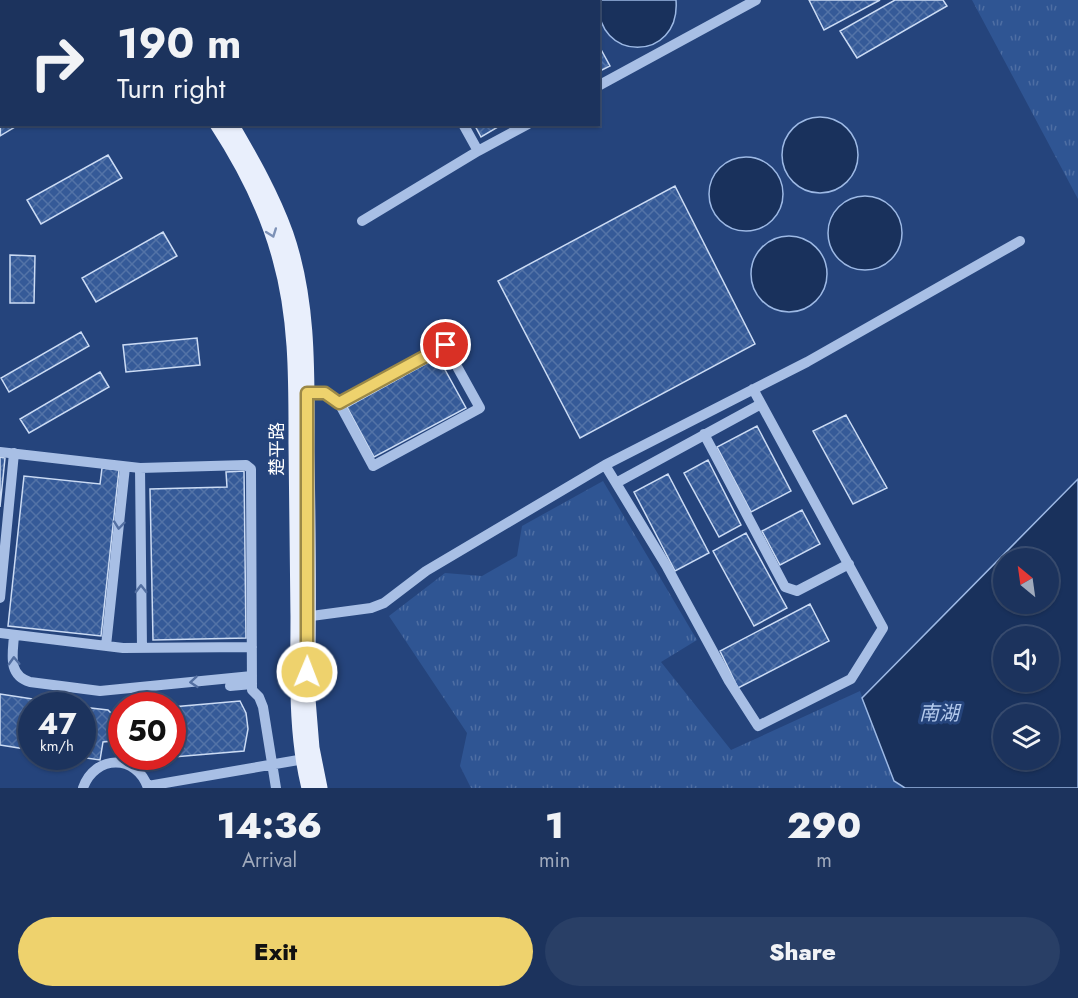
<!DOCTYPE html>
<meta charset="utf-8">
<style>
:root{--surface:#1c335d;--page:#293f66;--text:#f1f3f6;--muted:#a0aabc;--line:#3a4e72;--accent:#eed26d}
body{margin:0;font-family:Jost,"Noto Sans SC",sans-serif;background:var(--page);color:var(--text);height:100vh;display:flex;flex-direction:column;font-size:22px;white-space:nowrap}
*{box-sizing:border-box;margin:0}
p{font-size:20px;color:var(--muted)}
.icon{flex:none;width:33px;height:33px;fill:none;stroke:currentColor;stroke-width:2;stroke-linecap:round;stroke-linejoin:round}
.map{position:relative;height:788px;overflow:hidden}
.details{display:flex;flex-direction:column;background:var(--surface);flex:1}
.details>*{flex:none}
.hud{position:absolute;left:0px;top:0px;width:600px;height:126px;box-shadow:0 2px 4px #0004,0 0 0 2px var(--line);background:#1c335d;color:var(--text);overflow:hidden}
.needle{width:39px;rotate:331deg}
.tools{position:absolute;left:993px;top:548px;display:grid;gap:12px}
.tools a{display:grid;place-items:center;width:66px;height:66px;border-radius:50%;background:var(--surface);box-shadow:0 2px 4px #0004,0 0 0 2px var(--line);font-size:30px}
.speed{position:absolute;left:18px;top:692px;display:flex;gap:12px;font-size:30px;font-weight:700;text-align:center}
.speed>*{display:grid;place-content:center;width:78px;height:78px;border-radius:50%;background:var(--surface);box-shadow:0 2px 4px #0004,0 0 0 2px var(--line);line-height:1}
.speed small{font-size:15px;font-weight:400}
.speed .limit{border:9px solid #d22;background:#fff;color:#111}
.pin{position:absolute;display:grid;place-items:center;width:51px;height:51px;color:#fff;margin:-26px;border:3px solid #fff;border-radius:50%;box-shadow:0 2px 6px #0007}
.me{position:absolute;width:66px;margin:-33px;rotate:1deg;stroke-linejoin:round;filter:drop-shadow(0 0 4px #0008)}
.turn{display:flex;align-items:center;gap:21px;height:126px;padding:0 18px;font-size:27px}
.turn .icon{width:78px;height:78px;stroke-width:2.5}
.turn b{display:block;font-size:42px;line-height:51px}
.eta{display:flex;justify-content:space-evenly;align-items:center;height:102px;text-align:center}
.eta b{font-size:36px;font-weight:800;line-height:42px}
.button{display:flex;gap:12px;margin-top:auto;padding:12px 18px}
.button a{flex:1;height:69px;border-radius:36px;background:var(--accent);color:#111;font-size:24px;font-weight:800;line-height:69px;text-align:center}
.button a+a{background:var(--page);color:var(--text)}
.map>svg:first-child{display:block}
</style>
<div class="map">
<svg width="1078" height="788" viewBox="0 0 1078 788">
<defs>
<pattern id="grass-tufts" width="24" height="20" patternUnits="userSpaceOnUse" patternTransform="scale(1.5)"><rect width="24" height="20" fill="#2f5593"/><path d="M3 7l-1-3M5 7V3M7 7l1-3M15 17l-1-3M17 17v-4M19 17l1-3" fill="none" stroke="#4e6ea3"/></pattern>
<pattern id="building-cross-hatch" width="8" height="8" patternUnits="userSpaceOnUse" patternTransform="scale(1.5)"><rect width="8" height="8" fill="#355a98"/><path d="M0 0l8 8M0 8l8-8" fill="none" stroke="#5373a7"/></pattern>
</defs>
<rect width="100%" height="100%" fill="#25447c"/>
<path fill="url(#grass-tufts)" d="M 972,0 L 1078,0 L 1078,199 Z
M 603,481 L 697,640 L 661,662 L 731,750 L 860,691 L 893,781 L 905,788 L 471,788 L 460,766 L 467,733 L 389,616 L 445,573 L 482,576 L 517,556 L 522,526 Z"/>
<path fill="#19315c" stroke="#9db9e5" stroke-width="1.5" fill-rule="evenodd" d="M 599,0 L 676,0 C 681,63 594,63 599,0 Z
M782 155a38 38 0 1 1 76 0a38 38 0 1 1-76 0Z
M709 194a37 37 0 1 1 74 0a37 37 0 1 1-74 0Z
M828 233a37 37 0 1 1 74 0a37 37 0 1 1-74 0Z
M751 274a38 38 0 1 1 76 0a38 38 0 1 1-76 0Z
M 1078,479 L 1078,788 L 905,788 L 894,781 L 862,698 ZM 1004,558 L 1048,558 L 1048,603 L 1004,603 ZM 1004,636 L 1048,636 L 1048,681 L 1004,681 ZM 1004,714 L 1048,714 L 1048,759 L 1004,759 Z"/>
<path fill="url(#building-cross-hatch)" stroke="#cbdbf4" stroke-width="1.5" d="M 404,0 L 574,0 L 575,2 L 405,2 Z
M 809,0 L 880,0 L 824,30 Z
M 895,0 L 943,0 L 947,6 L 857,58 L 840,31 Z
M 598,44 L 610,66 L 598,72 Z
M 2,102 L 2,124 L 20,124 L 0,136 Z
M 474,124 L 503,124 L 481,137 Z
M 108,155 L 122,178 L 41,224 L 27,200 Z
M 675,186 L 755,344 L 580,438 L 498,281 Z
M 163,232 L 177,256 L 96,302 L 82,278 Z
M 10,255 L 35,256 L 34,303 L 10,303 Z
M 81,332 L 89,346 L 9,392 L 1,378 Z
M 197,338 L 200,365 L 126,372 L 123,345 Z
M 438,357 L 466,408 L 374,457 L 347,407 Z
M 100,372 L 109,387 L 29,433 L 20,419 Z
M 846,415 L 887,488 L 853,504 L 813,431 Z
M 757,426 L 791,491 L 751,512 L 717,447 Z
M 0,457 L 5,458 L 0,507 Z
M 708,460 L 741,525 L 719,537 L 684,473 Z
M 102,468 L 119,470 L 101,636 L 8,626 L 24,476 L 100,484 Z
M 244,471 L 246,638 L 153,640 L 150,489 L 227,487 L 226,472 Z
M 668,474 L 709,553 L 675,571 L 634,492 Z
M 802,510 L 820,544 L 780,565 L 762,531 Z
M 746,533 L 787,608 L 754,626 L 713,551 Z
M 810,604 L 829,641 L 738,688 L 720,651 Z
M 0,694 L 72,705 L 32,705 L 32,750 L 0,745 Z
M 240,701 L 246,713 L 248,729 L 244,751 L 138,760 L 138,756 L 172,756 L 172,707 Z
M 82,707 L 108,710 L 112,714 L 122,715 L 122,740 L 103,742 L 100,760 L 72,756 L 82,756 Z"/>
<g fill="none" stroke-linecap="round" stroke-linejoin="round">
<path stroke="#a8bfe5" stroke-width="10" d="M 394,0 L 395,2
M 350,2 L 352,0
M 598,86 L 756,0
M 463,124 L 478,151
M 362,221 L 478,151 L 528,124
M 445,345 L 480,408 L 373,466 L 339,403 Z
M 307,393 L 325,393 L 339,403
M 704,434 L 785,587 L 797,591 L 849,564
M 0,452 L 140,468 L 246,465 L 251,469 L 252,690 L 259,697 L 263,707 L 276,788
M 605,465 L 667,567 L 729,681 L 758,726 L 851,679 L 883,628 L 753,389
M 140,468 L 142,648
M 616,483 L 761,404
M 0,598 L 14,453
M 304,617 L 371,608 L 384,603 L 426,571 L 605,465 L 807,362 L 1020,241
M 0,633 L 123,648 L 252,647
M 14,635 C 13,654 7,675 30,682 L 100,691 L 252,676
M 106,646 L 125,467
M 230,686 L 252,684
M 148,786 L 310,758
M 83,788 C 95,754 137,754 148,788"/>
<path stroke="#e9effc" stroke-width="15" d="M 135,0 L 136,2
M 150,0 L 151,2
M 217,124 C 245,167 267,210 280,259 C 297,319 296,383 296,444 C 297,502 297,559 298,616 C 298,674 295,732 309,788
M 231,124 C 252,160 272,195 286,234 C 310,303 307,380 307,452 C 308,517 309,583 308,648
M 308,699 L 312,748 L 320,788"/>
</g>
<defs><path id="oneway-chevron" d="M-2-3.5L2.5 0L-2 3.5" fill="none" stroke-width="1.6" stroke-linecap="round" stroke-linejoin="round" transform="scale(1.5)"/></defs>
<use stroke="#7d91b6" href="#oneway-chevron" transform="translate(272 233) rotate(70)"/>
<g stroke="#536fa1">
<use href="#oneway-chevron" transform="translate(119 525) rotate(96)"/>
<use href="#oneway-chevron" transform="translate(141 589) rotate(-91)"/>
<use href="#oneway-chevron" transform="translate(14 661) rotate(-92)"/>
<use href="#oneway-chevron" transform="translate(194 682) rotate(175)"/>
</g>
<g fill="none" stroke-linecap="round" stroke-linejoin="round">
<g stroke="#9b8847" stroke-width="15">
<path id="route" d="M 307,672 L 307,393 L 325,393 L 339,403 L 446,345"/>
</g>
<use href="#route" stroke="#eed26d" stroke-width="10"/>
</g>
<g text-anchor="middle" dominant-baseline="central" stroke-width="6" stroke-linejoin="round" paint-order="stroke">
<g font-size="18" fill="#fff" stroke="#25447c">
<text transform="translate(277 449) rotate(-90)">楚平路</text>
</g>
<g font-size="20" font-style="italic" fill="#b4caed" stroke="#25447c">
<text x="939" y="713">南湖</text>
</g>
</g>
</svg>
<div class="tools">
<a><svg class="needle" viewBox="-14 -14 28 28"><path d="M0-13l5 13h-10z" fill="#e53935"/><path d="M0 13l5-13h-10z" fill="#a0aabc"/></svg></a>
<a><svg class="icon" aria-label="sound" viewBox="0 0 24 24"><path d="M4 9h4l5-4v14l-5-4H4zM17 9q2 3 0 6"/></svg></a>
<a><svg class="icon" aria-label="layers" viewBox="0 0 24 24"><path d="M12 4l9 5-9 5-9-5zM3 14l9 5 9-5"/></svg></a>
</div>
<div class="speed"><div>47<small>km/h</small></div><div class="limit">50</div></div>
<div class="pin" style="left:446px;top:345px;background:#d93025"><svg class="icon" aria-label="arrive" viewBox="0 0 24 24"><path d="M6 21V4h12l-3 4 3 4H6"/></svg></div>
<svg class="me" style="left:307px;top:672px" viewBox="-20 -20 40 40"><circle r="17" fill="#eed26d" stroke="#fff" stroke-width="3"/><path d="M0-11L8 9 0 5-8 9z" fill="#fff"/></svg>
<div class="hud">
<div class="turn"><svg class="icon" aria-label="right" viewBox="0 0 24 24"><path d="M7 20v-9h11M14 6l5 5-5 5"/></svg><div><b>190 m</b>Turn right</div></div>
</div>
</div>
<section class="details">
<div class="eta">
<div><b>14:36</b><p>Arrival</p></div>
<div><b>1</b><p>min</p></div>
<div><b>290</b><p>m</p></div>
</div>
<div class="button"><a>Exit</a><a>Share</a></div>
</section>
